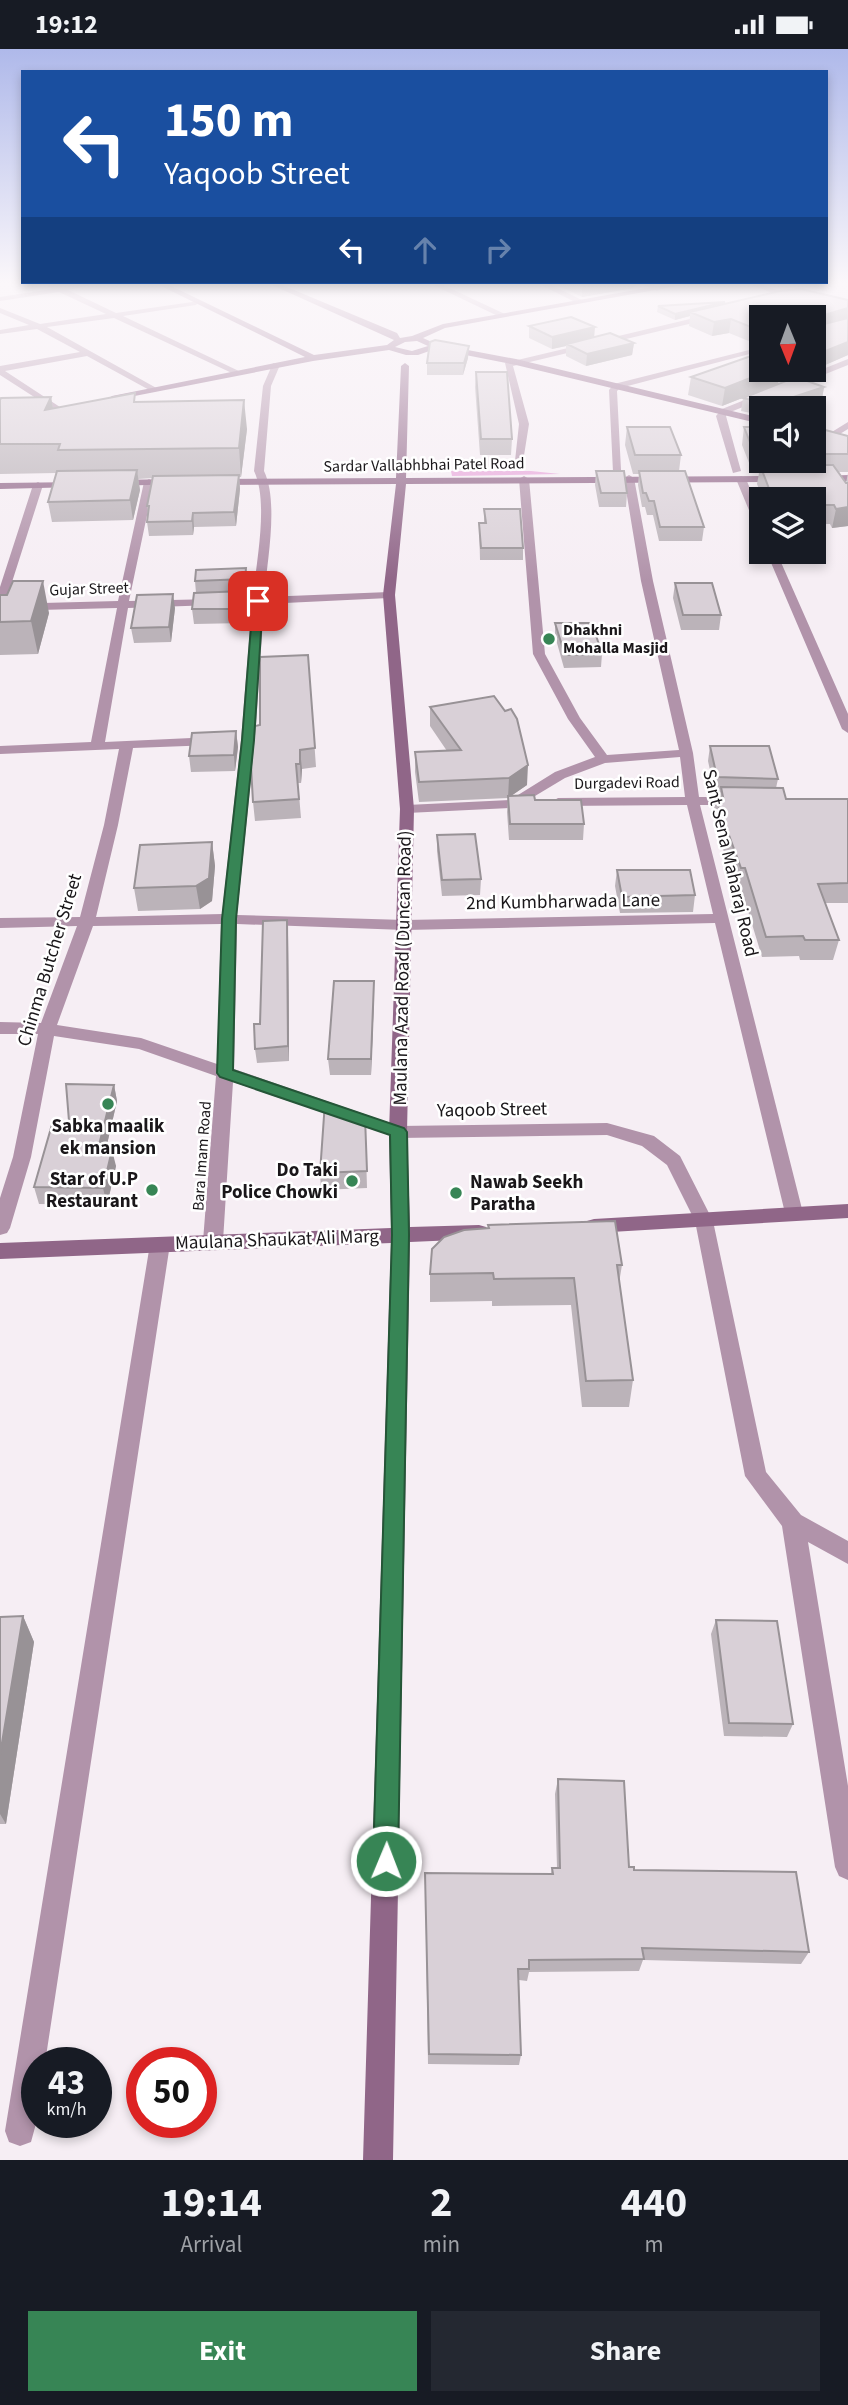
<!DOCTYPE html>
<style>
:root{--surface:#171b24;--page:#242831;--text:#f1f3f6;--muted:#9ea1a6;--accent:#378555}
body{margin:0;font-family:"Source Sans 3",sans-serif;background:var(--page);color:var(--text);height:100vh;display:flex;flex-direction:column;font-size:26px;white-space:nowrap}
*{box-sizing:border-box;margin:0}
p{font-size:23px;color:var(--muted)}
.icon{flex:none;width:38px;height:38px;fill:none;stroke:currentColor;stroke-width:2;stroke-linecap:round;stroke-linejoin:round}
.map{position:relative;height:2111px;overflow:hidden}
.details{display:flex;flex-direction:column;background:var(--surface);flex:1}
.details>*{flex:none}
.guide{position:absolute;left:21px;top:21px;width:807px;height:214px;border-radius:0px;box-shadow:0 4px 10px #0003;background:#1a4fa0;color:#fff;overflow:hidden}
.needle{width:46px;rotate:179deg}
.buttons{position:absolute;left:749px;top:256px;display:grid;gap:14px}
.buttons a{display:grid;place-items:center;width:77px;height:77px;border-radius:0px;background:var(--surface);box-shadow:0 4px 10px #0003;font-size:35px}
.speed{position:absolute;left:21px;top:1998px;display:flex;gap:14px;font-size:35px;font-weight:700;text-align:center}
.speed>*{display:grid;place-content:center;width:91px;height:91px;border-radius:50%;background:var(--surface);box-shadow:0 4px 10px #0003;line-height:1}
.speed small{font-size:18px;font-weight:400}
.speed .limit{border:10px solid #d22;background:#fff;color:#111}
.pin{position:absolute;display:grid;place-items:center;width:60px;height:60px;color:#fff;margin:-30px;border-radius:14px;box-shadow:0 4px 10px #0006}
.me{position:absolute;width:77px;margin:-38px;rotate:1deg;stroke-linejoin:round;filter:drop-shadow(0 0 5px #0008)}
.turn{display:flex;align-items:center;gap:24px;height:147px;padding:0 28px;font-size:32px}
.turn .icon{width:91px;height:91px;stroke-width:2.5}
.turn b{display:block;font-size:49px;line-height:60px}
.lanes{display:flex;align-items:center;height:66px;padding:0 28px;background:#0003;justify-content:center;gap:35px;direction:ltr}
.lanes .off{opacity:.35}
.eta{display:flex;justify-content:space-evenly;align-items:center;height:119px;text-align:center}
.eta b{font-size:42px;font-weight:700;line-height:49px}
.primary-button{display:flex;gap:14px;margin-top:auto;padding:14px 28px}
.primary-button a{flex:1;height:80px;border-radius:0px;background:var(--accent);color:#fff;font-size:28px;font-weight:700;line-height:80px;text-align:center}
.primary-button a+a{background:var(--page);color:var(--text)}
.status{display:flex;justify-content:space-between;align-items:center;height:49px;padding:0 35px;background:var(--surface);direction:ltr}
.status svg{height:19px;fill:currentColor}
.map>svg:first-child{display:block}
</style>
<div class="status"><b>19:12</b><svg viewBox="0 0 49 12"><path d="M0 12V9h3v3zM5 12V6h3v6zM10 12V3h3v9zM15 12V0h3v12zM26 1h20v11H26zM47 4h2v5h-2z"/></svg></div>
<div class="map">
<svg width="848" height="2111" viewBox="0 0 848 2111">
<rect width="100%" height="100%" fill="#f6eef4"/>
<path fill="#e7a4da" d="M 451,422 L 531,422 L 560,425 L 452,427 Z"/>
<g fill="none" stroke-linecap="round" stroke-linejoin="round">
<path fill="#b193aa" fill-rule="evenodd" d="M 47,236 L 91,236 L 68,241 L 116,264 L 199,252 L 196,256 L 123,267 L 241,323 L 234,325 L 114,269 L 47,278 L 160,341 L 153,343 L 87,307 L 5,322 L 63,360 L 56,362 L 0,326 L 0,317 L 80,303 L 37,280 L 0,285 L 0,281 L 29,276 L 0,264 L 0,259 L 40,275 L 106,265 L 59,243 L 0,252 L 0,248 L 52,240 Z
M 433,236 L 443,236 L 507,266 L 500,268 Z
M 541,236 L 551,236 L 584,252 L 577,254 Z
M 643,236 L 654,236 L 661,240 L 657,242 Z
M 751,236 L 763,236 L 802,250 L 795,252 Z
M 711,265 L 714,269 L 513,317 L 529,375 L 522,419 L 514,421 L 519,375 L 505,314 Z
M 761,298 L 761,302 L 620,339 L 617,342 L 621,421 L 613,423 L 609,341 L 614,335 Z
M 848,310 L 848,316 L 728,364 L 726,367 L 741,422 L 733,424 L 716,367 L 722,360 Z
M 273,314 L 280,316 L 271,337 L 264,422 C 279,453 267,513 264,548 L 389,543 L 395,546 L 389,549 L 264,555 L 255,691 L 237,866 L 405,871 L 713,865 L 687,756 L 558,757 L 551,753 L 558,749 L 685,748 L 680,708 L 605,714 L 565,729 L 530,750 L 537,754 L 530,758 L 407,764 L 400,760 L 407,756 L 510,751 L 555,723 L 595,708 L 568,670 L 533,605 L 519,430 L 524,427 L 529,430 L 545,605 L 580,669 L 607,706 L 679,701 L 641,532 L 624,429 L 629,426 L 634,429 L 653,532 L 693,704 L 699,748 L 740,748 L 747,752 L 740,756 L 700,756 L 803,1164 L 801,1169 L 787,1169 L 785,1164 L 715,874 L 405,881 L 237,875 L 234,1020 L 399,1077 L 607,1074 L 654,1087 L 680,1107 L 713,1172 L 766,1423 L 801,1466 L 848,1492 L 848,1515 L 808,1493 L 848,1737 L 848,1831 L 839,1827 L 835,1818 L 782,1477 L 745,1427 L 695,1172 L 667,1116 L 642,1097 L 607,1086 L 398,1089 L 233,1033 L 223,1192 L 220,1197 L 213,1199 L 206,1197 L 203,1192 L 216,1027 L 139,1000 L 54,987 L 31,1108 L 10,1179 L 7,1184 L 0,1186 L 0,1149 L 13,1108 L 38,985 L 0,985 L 0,973 L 41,974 L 77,877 L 0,879 L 0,869 L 80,868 L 104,776 L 119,700 L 0,705 L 0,697 L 91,693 L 117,559 L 0,562 L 0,538 L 33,436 L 38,433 L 43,436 L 5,555 L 118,552 L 144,433 L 149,430 L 154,433 L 129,552 L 214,550 L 220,553 L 214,556 L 128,559 L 105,693 L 213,688 L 220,692 L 213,696 L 133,699 L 118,776 L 96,868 L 222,865 L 241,691 L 252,555 L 240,552 L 253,548 C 256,513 269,453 254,422 L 263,337 ZM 221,875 L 217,1015 L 141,989 L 57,976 L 93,877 Z
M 848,373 L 848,380 L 822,396 L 814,394 Z
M 741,427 L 746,430 L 761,466 L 761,481 L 756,478 L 736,430 Z
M 766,502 L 776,502 L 848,665 L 848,684 L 842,680 Z
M 160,1188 L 167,1190 L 170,1195 L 45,2014 L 37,2014 L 37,2071 L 31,2093 L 20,2097 L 9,2093 L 5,2082 L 150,1195 L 153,1190 Z"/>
<path fill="#906688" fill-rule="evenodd" d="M 159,236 L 169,236 L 314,306 L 387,296 L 394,291 L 272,236 L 282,236 L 397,284 L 400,289 L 412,287 L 443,275 L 664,236 L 683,236 L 445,279 L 423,289 L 436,295 L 516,310 L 761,369 L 761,375 L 516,316 L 435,300 L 418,306 L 406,306 L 389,301 L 313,312 L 109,352 L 108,350 L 112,347 L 305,308 ZM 417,292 L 428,297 L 412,302 L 395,298 L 405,293 Z
M 405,314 L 409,317 L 406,429 L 780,427 L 785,430 L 780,433 L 406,435 L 395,546 L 414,760 L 407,1083 L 410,1178 L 479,1176 L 486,1178 L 489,1183 L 486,1188 L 479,1190 L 410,1193 L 393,2111 L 363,2111 L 391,1194 L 0,1210 L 0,1194 L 391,1179 L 389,1083 L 400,760 L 383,546 L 396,435 L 217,436 L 212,433 L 217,430 L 396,429 L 401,317 Z
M 848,426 L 848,432 L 819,433 L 814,430 L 819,427 Z
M 175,430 L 180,433 L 178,435 L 115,437 L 110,434 L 115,431 Z
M 81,433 L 82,435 L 77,438 L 0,440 L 0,434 Z
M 848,1155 L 848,1169 L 594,1184 L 587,1182 L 585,1177 L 587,1172 L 594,1170 Z"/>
</g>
<path fill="#bbb3b9" d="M 558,236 L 637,236 L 633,239 L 582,248 Z
M 848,251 L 848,306 L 816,320 L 814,319 L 814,268 L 761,268 L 761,297 L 729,284 L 712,287 L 689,277 L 690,267 L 675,271 L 657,263 L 658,257 Z
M 529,277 L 634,294 L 632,306 L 586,317 L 566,307 L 566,297 L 552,300 L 529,289 Z
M 468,309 L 463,326 L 427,326 L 427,314 Z
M 476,323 L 512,390 L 511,406 L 480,406 L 475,338 Z
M 691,328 L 778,335 L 722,357 L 688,346 Z
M 824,338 L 822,350 L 797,359 L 761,359 L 761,366 L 741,362 L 743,349 Z
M 51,348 L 53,359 L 136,353 L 247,380 L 241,428 L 239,428 L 240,440 L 236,477 L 194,478 L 193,486 L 149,487 L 147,473 L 148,465 L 147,457 L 153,429 L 138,430 L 140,441 L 133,471 L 52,473 L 48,453 L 56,424 L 0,425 L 0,351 Z
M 627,378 L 681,406 L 679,422 L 704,478 L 702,492 L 659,492 L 653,466 L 647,466 L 645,458 L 642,458 L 638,436 L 639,425 L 633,425 L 625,396 Z
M 744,378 L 761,378 L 761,411 L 814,411 L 814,378 L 848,387 L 848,423 L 839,423 L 846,434 L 848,424 L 848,477 L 832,479 L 830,475 L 814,475 L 814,450 L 763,450 L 757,435 L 759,424 L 753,424 L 742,396 Z
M 596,422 L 627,444 L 626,458 L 599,458 L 595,436 Z
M 484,460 L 523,499 L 523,511 L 480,511 L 479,474 L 484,474 Z
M 246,519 L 247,533 L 246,545 L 245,545 L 246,557 L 245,574 L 194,575 L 192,560 L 196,544 L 195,532 Z
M 675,534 L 721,566 L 719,581 L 681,581 L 673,549 Z
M 0,546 L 49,564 L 38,605 L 0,606 Z
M 175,559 L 171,593 L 134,594 L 131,579 Z
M 555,574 L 602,605 L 601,618 L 564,619 L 555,587 Z
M 308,606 L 316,718 L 302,720 L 301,734 L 298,734 L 301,769 L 255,772 L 253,753 L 260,676 Z
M 430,658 L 527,736 L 511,747 L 535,751 L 584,775 L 583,791 L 509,791 L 507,763 L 508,749 L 419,753 L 415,723 L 415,703 L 447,702 L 430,677 Z
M 236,682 L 238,698 L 235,722 L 191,723 L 189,707 Z
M 710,697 L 778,730 L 776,739 L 786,750 L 848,750 L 848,854 L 825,854 L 839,891 L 833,911 L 800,911 L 799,907 L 762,908 L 741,839 L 737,839 L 718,786 L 713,767 L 716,748 L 719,748 L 720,744 L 715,744 L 708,712 Z
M 437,786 L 481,830 L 480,846 L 442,847 L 437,802 Z
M 212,793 L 215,817 L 212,852 L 200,860 L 138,862 L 134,839 Z
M 617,821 L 695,846 L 693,863 L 620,864 L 615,837 Z
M 288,886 L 289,1012 L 257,1014 L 255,1000 L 260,975 Z
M 374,932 L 374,948 L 371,1026 L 330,1026 L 328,1010 Z
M 114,1036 L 117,1052 L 106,1100 L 116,1117 L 107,1156 L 39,1155 L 34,1138 L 69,1072 Z
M 365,1068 L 367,1139 L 321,1141 L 320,1124 Z
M 622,1216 L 619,1234 L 633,1331 L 629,1358 L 582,1358 L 571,1256 L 492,1257 L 492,1252 L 430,1253 L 430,1225 Z
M 23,1567 L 34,1593 L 6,1775 L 0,1775 L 0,1568 Z
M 716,1571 L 793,1675 L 787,1688 L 724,1687 L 711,1585 Z
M 558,1730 L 629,1818 L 809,1903 L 801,1915 L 643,1911 L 639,1922 L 529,1923 L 527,1932 L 519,1931 L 521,2006 L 519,2016 L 428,2015 L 425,1824 L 551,1825 L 552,1819 L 557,1819 L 555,1745 Z"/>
<path fill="#989296" d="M 582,236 L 637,236 L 633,239 L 582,248 Z
M 725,253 L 725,259 L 690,263 L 690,267 L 675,271 L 675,265 Z
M 848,259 L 848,269 L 814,282 L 814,269 Z
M 731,270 L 729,284 L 712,287 L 714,273 Z
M 595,278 L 594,290 L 567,295 L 566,297 L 552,300 L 552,288 Z
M 848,293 L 848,306 L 816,320 L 818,305 Z
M 634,294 L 632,306 L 586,317 L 587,305 Z
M 469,297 L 468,309 L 463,326 L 464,314 Z
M 773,320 L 781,320 L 778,335 L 722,357 L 725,339 Z
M 824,338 L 822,350 L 797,359 L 765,359 L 766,357 Z
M 51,348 L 56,376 L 45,361 Z
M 244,351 L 247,380 L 241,428 L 239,399 Z
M 137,421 L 140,441 L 133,471 L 130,451 Z
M 239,426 L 240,440 L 236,477 L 234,463 Z
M 848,458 L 848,477 L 832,479 L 836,460 Z
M 193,464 L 194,478 L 193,486 L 192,472 Z
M 246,519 L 247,533 L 246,545 L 245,530 Z
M 43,532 L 49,564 L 38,605 L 31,572 Z
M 244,542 L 246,557 L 245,574 L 244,560 Z
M 173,545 L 175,559 L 171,593 L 169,578 Z
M 236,682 L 238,698 L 235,722 L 234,706 Z
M 300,701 L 302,720 L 301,734 L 300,715 Z
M 528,716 L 527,736 L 508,749 L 509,729 Z
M 212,793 L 215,817 L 212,852 L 200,860 L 196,837 Z
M 287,871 L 288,886 L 289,1012 L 288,997 Z
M 374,932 L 374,948 L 371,1026 L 371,1010 Z
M 114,1036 L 117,1052 L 102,1117 L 98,1100 Z
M 112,1101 L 116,1117 L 107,1156 L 103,1139 Z
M 23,1567 L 34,1593 L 6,1775 L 0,1765 L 0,1706 Z"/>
<path fill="#d9d0d7" stroke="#989296" stroke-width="2" d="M 801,240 L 848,251 L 848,259 L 814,269 L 814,274 L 817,277 L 848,269 L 848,293 L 818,305 L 814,303 L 814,268 L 761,268 L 761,282 L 731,270 L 714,273 L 690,263 L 780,242 Z
M 725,253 L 675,265 L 658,257 Z
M 571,268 L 595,278 L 552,288 L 529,277 Z
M 610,284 L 634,294 L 587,305 L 567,295 Z
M 435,291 L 469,297 L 464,314 L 427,314 L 430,293 Z
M 751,307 L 761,310 L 761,320 L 773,320 L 725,339 L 691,328 Z
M 476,323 L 507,323 L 512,390 L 481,390 Z
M 796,328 L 824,338 L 766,357 L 764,354 L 743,349 Z
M 135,344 L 134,353 L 244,351 L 239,399 L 58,401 L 60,395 L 0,395 L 0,351 L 1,349 L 51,348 L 45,361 Z
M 627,378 L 670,378 L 681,406 L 635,406 Z
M 744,378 L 761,378 L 761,406 L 755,406 Z
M 814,378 L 848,387 L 848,405 L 814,405 Z
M 760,416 L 833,416 L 846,434 L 848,434 L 848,458 L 836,460 L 834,456 L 814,456 L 814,450 L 773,450 Z
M 137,421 L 130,451 L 48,453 L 57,422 Z
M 596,422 L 624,422 L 627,444 L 601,444 Z
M 639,422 L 685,422 L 704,478 L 660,478 L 654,452 L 649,452 L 646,444 L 643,444 Z
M 239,426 L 234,463 L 193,464 L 192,472 L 147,473 L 149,457 L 147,457 L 153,427 Z
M 484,460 L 520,460 L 523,499 L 481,499 L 479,474 L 486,474 Z
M 246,519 L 245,530 L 195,532 L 196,521 Z
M 13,532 L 43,532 L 31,572 L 0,573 L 0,546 L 7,546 Z
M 675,534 L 712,534 L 721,566 L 683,566 Z
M 244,542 L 244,560 L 192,560 L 194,544 Z
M 173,545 L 169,578 L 131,579 L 137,546 Z
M 555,574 L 592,574 L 602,605 L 565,606 Z
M 308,606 L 315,699 L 300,701 L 300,715 L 296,715 L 299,750 L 253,753 L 251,717 L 255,677 L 260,676 L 260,608 Z
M 494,647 L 505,662 L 511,660 L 517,670 L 528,716 L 509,729 L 419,733 L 415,703 L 461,701 L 430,658 Z
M 236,682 L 234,706 L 189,707 L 192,684 Z
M 710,697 L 769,697 L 778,730 L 717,728 Z
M 721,738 L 783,739 L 786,750 L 848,750 L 848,834 L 818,835 L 839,891 L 805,891 L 803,887 L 766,888 L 745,819 L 741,819 L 722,767 L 716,748 L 723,748 Z
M 534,746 L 535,751 L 581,751 L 584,775 L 510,775 L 508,747 Z
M 475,785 L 481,830 L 442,831 L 437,786 Z
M 212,793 L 209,829 L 196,837 L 134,839 L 140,796 Z
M 617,821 L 690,821 L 695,846 L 622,848 Z
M 287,871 L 288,997 L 255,1000 L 254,975 L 260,975 L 263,872 Z
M 334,932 L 374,932 L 371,1010 L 328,1010 Z
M 66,1035 L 114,1036 L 98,1100 L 112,1101 L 103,1139 L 34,1138 L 53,1072 L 69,1072 Z
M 325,1053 L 365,1068 L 367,1122 L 320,1124 Z
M 615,1172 L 622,1216 L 617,1216 L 633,1331 L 586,1332 L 574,1229 L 494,1230 L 493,1224 L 430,1225 L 432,1200 L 444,1188 L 464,1181 L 489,1179 L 488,1176 Z
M 23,1567 L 0,1706 L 0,1568 Z
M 716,1571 L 777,1572 L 793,1675 L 729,1674 Z
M 558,1730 L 624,1732 L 629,1818 L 634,1818 L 634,1821 L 796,1823 L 809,1903 L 642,1899 L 644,1910 L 529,1911 L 529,1920 L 518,1920 L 521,2006 L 429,2005 L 425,1824 L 553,1825 L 552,1819 L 560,1819 Z"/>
<linearGradient id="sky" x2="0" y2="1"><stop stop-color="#afb9ea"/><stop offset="0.44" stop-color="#fbf7fa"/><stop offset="1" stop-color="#fbf7fa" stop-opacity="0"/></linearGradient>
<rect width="848" height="532" fill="url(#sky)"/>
<path fill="#378555" stroke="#245637" stroke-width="2" d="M 258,549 L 263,552 L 254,691 L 236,870 L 233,1021 L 404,1079 L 407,1083 L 409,1186 L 398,1812 L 394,1821 L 386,1824 L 377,1821 L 373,1812 L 392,1186 L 390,1086 L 220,1028 L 217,1024 L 222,870 L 242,691 L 253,552 Z"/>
<g fill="#378555" stroke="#fff" stroke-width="2.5">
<circle cx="549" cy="590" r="7"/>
<circle cx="108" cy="1055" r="7"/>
<circle cx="352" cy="1132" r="7"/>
<circle cx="152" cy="1141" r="7"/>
<circle cx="456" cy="1144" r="7"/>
</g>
<g text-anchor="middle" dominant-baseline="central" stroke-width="5" stroke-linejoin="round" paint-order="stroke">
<g font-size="16" fill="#1a171a" stroke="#fff">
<text transform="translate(424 416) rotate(-1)">Sardar Vallabhbhai Patel Road</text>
<text transform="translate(89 540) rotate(-2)">Gujar Street</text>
<text transform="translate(627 734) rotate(-1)">Durgadevi Road</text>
<text transform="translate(202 1107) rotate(-86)">Bara Imam Road</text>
</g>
<g font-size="16" font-weight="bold" fill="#1a171a" stroke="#fff" text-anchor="start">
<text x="563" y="581">Dhakhni<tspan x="563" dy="18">Mohalla Masjid</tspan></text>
</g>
<g font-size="19" fill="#1a171a" stroke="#fff">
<text transform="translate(730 814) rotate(77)">Sant Sena Maharaj Road</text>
<text transform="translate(563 853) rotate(-1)">2nd Kumbharwada Lane</text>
<text transform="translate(50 911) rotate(-73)">Chinma Butcher Street</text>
<text transform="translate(403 919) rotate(-89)">Maulana Azad Road (Duncan Road)</text>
<text transform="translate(492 1061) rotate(-1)">Yaqoob Street</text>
<text transform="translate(277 1191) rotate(-2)">Maulana Shaukat Ali Marg</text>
</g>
<g font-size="19" font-weight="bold" fill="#1a171a" stroke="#fff" text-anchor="end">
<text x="108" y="1077" text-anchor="middle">Sabka maalik<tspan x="108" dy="22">ek mansion</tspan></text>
<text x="338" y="1121">Do Taki<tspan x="338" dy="22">Police Chowki</tspan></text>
<text x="138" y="1130">Star of U.P<tspan x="138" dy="22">Restaurant</tspan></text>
<text x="470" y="1133" text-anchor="start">Nawab Seekh<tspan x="470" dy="22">Paratha</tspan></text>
</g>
</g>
</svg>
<div class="buttons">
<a><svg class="needle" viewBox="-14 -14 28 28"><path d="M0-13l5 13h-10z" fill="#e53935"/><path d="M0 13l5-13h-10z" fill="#9ea1a6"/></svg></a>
<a><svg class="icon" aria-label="sound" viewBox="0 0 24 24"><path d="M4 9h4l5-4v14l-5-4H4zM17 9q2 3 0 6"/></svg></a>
<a><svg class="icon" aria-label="layers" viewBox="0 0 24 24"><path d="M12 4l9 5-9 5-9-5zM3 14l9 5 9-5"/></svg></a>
</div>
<div class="speed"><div>43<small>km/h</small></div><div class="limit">50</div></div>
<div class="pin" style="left:258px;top:552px;background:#d93025"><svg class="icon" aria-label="arrive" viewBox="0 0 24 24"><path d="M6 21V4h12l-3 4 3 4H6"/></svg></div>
<svg class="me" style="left:386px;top:1812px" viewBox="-20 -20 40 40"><circle r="17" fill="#378555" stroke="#fff" stroke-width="3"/><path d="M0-11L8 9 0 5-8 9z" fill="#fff"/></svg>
<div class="guide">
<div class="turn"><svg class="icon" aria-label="left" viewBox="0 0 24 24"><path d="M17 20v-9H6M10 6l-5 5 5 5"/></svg><div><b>150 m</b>Yaqoob Street</div></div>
<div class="lanes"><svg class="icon" aria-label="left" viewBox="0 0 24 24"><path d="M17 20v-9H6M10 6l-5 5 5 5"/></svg><svg class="icon off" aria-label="ahead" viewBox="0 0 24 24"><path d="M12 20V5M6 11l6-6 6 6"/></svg><svg class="icon off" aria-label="right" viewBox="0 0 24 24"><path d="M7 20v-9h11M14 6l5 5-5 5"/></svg></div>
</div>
</div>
<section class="details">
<div class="eta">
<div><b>19:14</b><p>Arrival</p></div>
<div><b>2</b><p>min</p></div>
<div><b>440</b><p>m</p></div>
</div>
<div class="primary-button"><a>Exit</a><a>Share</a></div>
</section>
